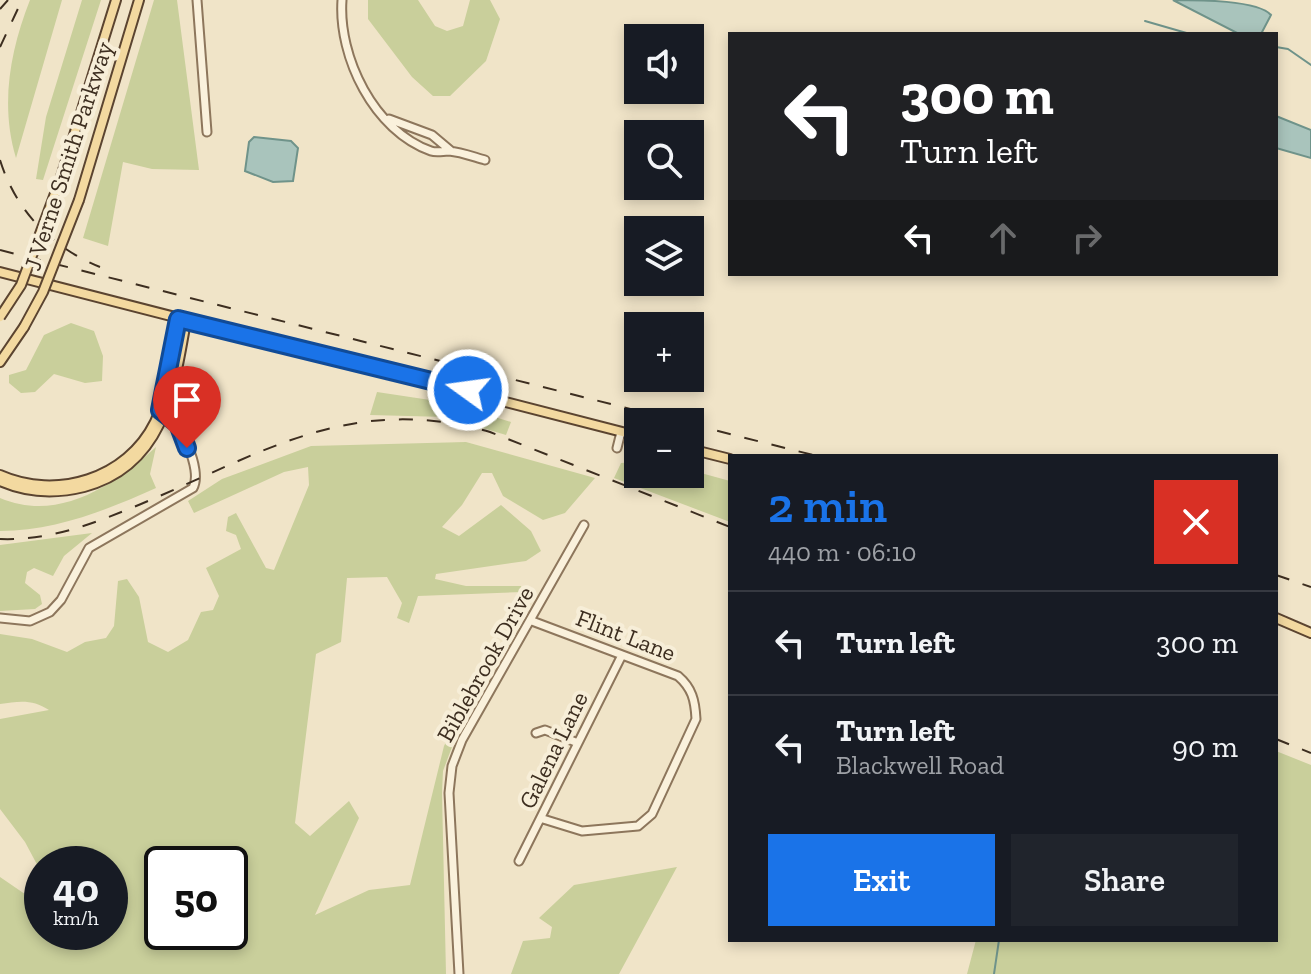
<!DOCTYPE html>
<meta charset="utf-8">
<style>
:root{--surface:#171b24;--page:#20242c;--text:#f1f3f6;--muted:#9ea1a6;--line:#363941;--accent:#1a73e8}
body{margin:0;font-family:"Zilla Slab",serif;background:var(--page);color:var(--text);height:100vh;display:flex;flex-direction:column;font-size:30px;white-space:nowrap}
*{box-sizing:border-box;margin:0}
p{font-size:26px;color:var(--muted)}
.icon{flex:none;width:44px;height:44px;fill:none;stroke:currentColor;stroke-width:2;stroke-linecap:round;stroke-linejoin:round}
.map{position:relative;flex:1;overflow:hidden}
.details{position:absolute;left:728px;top:454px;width:550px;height:488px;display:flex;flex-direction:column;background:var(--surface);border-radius:0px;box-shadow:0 4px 12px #0003}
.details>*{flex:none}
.hud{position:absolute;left:728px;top:32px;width:550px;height:244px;border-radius:0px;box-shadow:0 4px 12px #0003;background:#202124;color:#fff;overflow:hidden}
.controls{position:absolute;left:624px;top:24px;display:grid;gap:16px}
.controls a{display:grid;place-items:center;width:80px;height:80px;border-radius:0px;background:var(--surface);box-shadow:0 4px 12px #0003;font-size:40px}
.speed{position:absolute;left:24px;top:846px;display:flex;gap:16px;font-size:40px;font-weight:700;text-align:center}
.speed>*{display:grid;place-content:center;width:104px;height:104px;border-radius:50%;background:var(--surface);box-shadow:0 4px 12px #0003;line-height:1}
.speed small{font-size:20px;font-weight:400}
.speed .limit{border:4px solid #111;border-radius:12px;background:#fff;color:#111}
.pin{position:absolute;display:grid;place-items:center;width:68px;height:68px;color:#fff;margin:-82px -34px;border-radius:50% 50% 50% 0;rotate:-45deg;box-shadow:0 0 8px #0007}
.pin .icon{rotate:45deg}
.me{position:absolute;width:88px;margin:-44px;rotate:284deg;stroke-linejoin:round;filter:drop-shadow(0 0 6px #0008)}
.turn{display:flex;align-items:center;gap:28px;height:168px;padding:0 40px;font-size:36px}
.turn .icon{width:104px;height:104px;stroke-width:2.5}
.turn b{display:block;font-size:56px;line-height:68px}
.lanes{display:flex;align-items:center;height:76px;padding:0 40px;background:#0003;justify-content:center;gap:40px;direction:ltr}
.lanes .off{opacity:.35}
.round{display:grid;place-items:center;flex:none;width:84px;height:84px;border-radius:0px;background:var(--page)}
.headline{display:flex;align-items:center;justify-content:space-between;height:136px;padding:0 40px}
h1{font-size:48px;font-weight:600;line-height:60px;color:var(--accent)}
.cta{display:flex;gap:16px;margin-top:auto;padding:16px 40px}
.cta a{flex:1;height:92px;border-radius:0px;background:var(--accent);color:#fff;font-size:32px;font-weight:600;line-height:92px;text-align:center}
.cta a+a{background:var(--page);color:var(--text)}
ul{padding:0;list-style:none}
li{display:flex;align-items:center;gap:24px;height:104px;padding:0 40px;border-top:2px solid var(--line)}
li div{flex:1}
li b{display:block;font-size:30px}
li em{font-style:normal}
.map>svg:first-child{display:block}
</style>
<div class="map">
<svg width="1311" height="974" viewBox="0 0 1311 974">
<rect width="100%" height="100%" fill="#f0e4c8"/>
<path fill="#c9cf9b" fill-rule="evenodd" d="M 30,0 L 62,0 L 16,158 C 0,105 10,51 30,0 Z
M 82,0 L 101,0 L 43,180 L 36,179 L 46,117 Z
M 154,0 L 177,0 L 199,170 L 152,169 L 123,162 L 108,246 L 83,238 Z
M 418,0 L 435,26 L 447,31 L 463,26 L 470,0 L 490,0 L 500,19 L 486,61 L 450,96 L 433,96 L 412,77 L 368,19 L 368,0 Z
M 71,323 L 94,331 L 103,356 L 102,381 L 85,383 L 54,374 L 35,392 L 21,393 L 9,383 L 9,375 L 26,370 L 44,335 Z
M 377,392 L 450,403 L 511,422 L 506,435 L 446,417 L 370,415 Z
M 466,442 L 595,478 L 565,513 L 543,520 L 503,496 L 492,473 L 482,473 L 462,505 L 442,527 L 459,536 L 501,505 L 531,531 L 541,551 L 526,561 L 436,574 L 435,579 L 466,586 L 521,586 L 522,592 L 418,596 L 409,623 L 397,618 L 402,603 L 387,577 L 347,578 L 341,642 L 316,654 L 295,823 L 310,836 L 349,801 L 359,818 L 315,915 L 369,890 L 410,885 L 444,746 L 453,728 L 458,731 L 443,771 L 442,793 L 446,974 L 0,974 L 0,877 L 38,903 L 42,899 L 42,932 L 110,932 L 110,864 L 42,864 L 42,890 L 41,872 L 25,842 L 0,809 L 0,719 L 49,710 C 33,699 19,701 0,704 L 0,634 L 32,639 L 67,652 L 85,642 L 106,638 L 114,626 L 118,581 L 127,579 L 139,597 L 148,642 L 168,652 L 188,640 L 201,612 L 213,610 L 219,596 L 206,568 L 241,549 L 236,535 L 226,531 L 228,517 L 236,513 L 266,568 L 274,570 L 309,485 L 308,467 L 284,472 L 194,513 L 188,501 L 222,479 L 311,446 ZM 230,864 L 230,932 L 162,932 L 162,864 Z
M 156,447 L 150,474 L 156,488 C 107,510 55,531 0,531 L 0,498 C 59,523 114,485 156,447 Z
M 638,462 L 638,474 L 690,474 L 690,470 L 730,481 L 730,522 L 614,478 L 621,463 Z
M 92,533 L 64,556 L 53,576 L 34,568 L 27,572 L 25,583 L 40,595 L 42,604 L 35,609 L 0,611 L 0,545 Z
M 1276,751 L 1311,765 L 1311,974 L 967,974 L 976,940 L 1276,940 Z
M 677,867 L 619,974 L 511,974 L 523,941 L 550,938 L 552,927 L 539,918 L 574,885 Z"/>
<path fill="#a9c4bc" stroke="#6f938a" stroke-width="2" d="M 1173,0 C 1198,0 1258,0 1271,15 L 1261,34 L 1239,34 Z
M 1276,116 L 1311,130 L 1311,158 L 1276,148 Z
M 254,137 L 291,141 L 298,148 L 293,181 L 273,182 L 245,171 L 249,142 Z"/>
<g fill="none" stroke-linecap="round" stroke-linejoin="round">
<path stroke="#6f938a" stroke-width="2" d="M 1145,21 L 1190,34
M 1276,47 L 1288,49 L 1311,65
M 994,974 L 999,940"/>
<g stroke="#8d765c" stroke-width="11">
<path id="minor" d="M 197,0 L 207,132
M 342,0 C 338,57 374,131 431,151 C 437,153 443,151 449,151 C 461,152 474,157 485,160
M 389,119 L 432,135 L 451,151
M 617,448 L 621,432
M 0,618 L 30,621 L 50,612 L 61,600 L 89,548 L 193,488 C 203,470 180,421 162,411
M 532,621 L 678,676 C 692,688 695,700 696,719 L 652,814 L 638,826 L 582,831 L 543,819
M 536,733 L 545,730 L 578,743
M 519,861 L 622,655
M 459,974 L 449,793 L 452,766 L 462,740 L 584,525"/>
</g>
<g stroke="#5b4430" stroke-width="12">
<path id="major" d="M 60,180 L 116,0
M 79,200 L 139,0
M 0,272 L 638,436
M 0,362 L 24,327
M 690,449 L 730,459
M 0,475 C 56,500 127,479 155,422 C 170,391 172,353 178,319
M 0,481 C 27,493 56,494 84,487 C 163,466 174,391 186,321
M 1276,618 L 1311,633"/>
</g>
<use href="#minor" stroke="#faf1dc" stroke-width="7"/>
<use href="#major" stroke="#f3d9a0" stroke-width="8"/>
<path stroke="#3d2e20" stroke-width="2" stroke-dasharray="14 14" stroke-linecap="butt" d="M 0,9 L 8,0
M 0,47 L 22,0
M 0,160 C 16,211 51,247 100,267
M 0,250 L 682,422
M 690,424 L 817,456
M 0,539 C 50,541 95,523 141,504 C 265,452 351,393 490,432 L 730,527
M 1276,575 L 1311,587
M 1276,739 L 1311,753"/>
<g stroke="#5b4430" stroke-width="12" stroke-linecap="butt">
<path id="major-bridge" d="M 0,317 L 21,285 L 60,180
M 24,327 L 43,292 L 79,200"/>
</g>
<use href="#major-bridge" stroke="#f3d9a0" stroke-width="8"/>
</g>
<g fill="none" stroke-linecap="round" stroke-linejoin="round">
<g stroke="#114b97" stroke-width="20">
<path id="route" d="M 187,448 L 178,424 L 160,410 L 178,319 L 468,390"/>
</g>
<use href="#route" stroke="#1a73e8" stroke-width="14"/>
</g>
<g text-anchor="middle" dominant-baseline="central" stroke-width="8" stroke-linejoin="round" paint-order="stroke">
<g font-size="24" fill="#3d2e20" stroke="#f7eed8">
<text transform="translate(68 156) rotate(-72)">J Verne Smith Parkway</text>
<text transform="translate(626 635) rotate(21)">Flint Lane</text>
<text transform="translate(485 664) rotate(-61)">Biblebrook Drive</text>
<text transform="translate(553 750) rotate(-64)">Galena Lane</text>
</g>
</g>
</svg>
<div class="controls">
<a><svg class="icon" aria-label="sound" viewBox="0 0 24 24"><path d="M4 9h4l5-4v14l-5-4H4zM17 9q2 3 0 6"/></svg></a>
<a><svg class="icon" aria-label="search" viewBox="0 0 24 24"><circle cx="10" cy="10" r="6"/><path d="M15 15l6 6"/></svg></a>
<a><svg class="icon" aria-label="layers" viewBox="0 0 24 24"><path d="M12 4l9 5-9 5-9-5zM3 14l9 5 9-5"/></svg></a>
<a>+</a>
<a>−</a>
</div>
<div class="speed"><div>40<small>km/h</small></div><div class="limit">50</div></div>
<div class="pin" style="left:187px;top:448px;background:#d93025"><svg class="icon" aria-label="arrive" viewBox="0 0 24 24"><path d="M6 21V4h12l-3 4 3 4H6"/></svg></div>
<svg class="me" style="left:468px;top:390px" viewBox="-20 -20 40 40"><circle r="17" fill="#1a73e8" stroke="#fff" stroke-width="3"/><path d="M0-11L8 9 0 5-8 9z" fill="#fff"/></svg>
<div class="hud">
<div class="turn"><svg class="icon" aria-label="left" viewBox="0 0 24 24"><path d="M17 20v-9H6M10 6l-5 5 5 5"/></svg><div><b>300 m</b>Turn left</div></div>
<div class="lanes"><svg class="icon" aria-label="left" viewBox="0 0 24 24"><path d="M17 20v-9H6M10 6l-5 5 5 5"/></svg><svg class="icon off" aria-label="ahead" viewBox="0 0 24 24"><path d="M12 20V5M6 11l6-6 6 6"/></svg><svg class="icon off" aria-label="right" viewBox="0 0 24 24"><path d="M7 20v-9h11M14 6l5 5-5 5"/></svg></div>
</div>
<section class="details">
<div class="headline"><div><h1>2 min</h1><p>440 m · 06:10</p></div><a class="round" style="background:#d93025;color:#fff"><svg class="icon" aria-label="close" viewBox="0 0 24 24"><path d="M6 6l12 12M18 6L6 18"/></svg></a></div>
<ul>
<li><svg class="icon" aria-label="left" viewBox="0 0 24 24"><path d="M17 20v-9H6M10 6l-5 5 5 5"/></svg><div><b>Turn left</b></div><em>300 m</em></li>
<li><svg class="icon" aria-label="left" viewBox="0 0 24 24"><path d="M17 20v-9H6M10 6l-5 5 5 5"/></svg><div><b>Turn left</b><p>Blackwell Road</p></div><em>90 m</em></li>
</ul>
<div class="cta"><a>Exit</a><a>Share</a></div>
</section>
</div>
